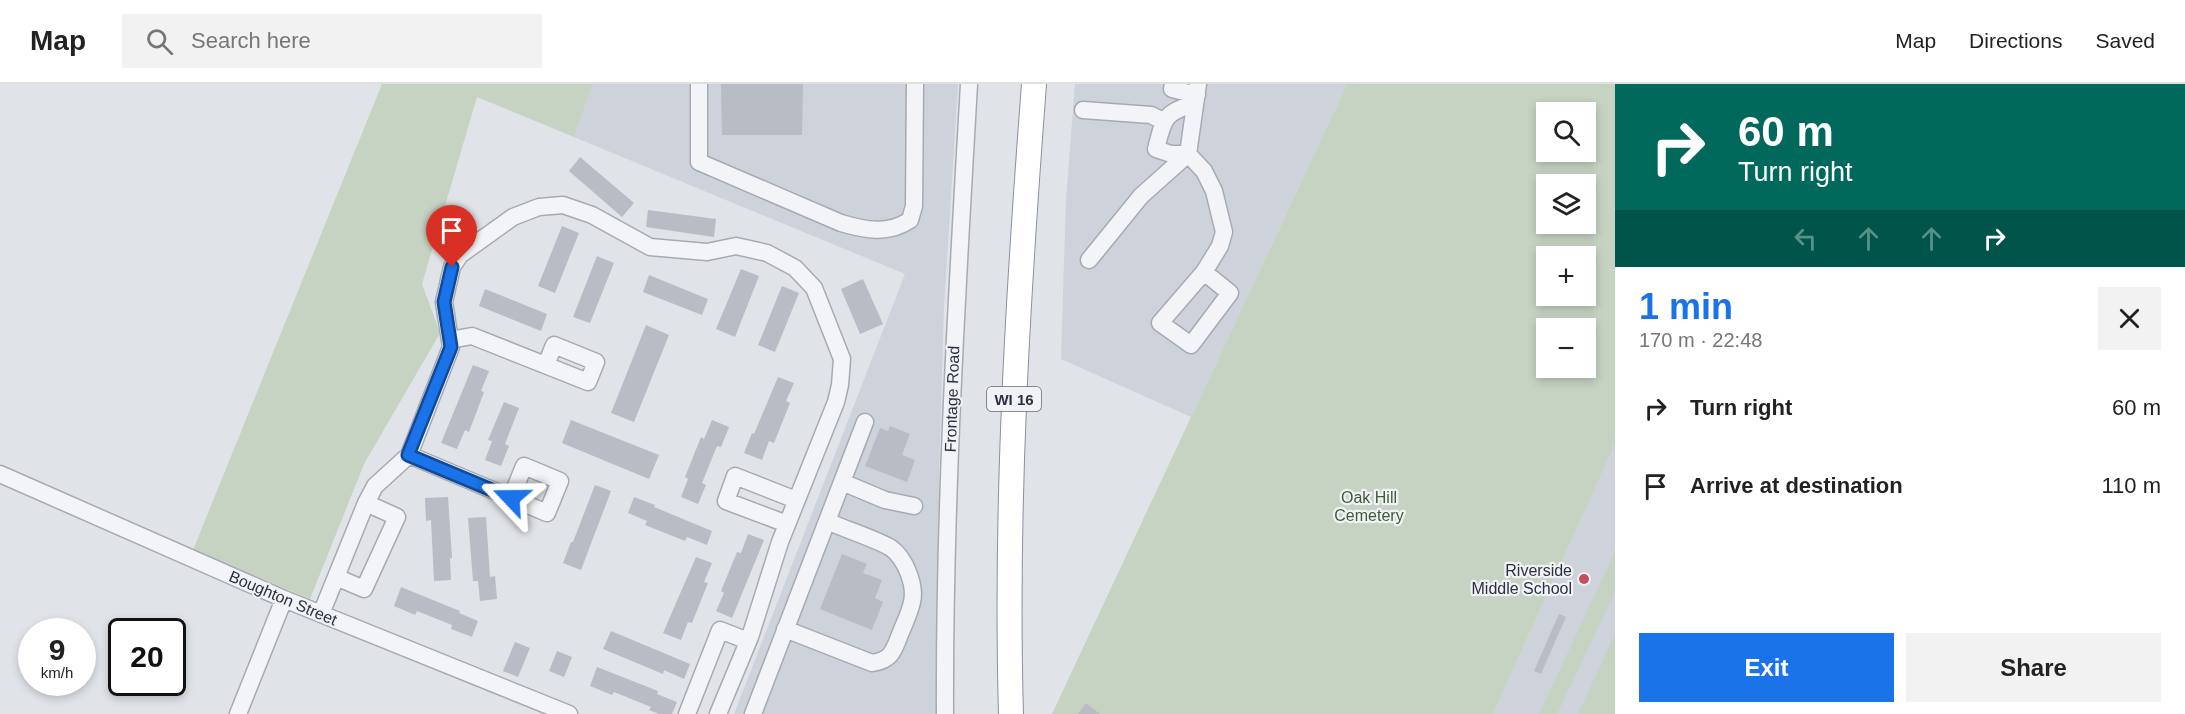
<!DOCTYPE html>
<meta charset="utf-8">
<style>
:root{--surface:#fff;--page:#f2f2f2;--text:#222;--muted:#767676;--line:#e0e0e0;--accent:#1a73e8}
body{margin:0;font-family:Arial,sans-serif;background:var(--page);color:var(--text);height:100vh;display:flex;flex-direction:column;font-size:22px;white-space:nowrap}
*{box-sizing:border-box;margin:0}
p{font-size:20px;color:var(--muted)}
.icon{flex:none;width:33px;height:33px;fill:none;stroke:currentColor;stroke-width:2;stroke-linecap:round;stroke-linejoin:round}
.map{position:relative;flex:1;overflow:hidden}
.panel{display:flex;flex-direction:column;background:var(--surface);width:570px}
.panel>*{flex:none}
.hud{background:#00695c;color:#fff;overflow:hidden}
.fabs{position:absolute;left:1536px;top:18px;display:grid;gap:12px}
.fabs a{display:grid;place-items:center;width:60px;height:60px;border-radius:0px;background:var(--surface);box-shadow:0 3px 9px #0003;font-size:30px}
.speed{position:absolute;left:18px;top:534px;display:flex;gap:12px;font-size:30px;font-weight:700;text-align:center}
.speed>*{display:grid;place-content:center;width:78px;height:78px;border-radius:50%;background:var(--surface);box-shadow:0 3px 9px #0003;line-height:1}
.speed small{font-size:15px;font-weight:400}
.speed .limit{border:3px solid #111;border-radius:9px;background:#fff;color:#111}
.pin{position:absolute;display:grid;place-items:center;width:51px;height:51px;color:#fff;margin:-62px -26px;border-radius:50% 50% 50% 0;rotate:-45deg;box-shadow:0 0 6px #0007}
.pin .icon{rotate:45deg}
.me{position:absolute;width:66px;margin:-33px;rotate:293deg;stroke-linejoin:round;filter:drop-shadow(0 0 4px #0008)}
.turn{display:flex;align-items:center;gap:21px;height:126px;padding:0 24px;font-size:27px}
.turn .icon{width:78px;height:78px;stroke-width:2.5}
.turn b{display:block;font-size:42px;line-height:51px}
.lanes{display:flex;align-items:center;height:57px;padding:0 24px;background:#0003;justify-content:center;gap:30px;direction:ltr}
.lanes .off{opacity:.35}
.round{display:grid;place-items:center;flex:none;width:63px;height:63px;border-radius:0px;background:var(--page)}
.overview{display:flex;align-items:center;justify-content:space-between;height:102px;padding:0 24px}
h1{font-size:36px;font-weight:700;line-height:45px;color:var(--accent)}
.action{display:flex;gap:12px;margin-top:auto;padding:12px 24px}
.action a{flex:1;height:69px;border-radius:0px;background:var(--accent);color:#fff;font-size:24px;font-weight:700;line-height:69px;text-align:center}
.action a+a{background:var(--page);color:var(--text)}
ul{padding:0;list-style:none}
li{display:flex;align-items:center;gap:18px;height:78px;padding:0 24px}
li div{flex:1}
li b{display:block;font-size:22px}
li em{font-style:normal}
header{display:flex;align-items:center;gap:36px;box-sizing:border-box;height:84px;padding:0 30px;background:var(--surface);border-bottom:2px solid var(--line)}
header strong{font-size:28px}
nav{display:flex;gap:33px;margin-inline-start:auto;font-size:21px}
.search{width:420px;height:54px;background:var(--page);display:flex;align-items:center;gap:15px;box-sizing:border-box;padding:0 21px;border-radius:0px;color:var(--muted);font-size:22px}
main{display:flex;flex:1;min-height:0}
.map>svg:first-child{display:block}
</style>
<header>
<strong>Map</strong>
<div class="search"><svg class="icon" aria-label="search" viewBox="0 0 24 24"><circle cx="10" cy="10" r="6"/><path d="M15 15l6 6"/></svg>Search here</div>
<nav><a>Map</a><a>Directions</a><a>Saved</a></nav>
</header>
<main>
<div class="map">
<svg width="1615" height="630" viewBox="0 0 1615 630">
<rect width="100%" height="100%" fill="#e0e3e8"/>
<path fill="#ced2da" d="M 593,0 L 958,0 L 944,224 L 939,389 L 938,630 L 734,630 L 905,190 L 574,53 Z
M 1075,0 L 1347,0 L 1191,333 L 1061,275 L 1066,116 Z
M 1615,360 L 1615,630 L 1493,630 Z"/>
<path fill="#c6d2c2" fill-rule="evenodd" d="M 382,0 L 593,0 L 574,53 L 477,13 L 422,200 L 440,249 L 364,380 L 310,515 L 193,466 Z
M 1347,0 L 1615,0 L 1615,360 L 1493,630 L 1052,630 ZM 1546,28 L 1586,28 L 1586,68 L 1546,68 ZM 1546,100 L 1586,100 L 1586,140 L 1546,140 ZM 1546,172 L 1586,172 L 1586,212 L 1546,212 ZM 1546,244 L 1586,244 L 1586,284 L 1546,284 Z
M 1615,468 L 1615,508 L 1557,630 L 1539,630 Z
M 1615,550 L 1615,630 L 1578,630 Z"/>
<path fill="#b8bcc5" d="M 721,0 L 803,0 L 802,51 L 722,51 Z
M 580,73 L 634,119 L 622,133 L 569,87 Z
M 648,126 L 716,135 L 714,153 L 646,143 Z
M 562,142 L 579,149 L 555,209 L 538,202 Z
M 597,172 L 614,179 L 590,239 L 573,233 Z
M 741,185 L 759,192 L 735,253 L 716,245 Z
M 649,191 L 708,215 L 702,231 L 643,208 Z
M 863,195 L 883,240 L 860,250 L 841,205 Z
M 782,202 L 799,209 L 775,268 L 758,261 Z
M 485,205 L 547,230 L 541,247 L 479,222 Z
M 646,241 L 669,251 L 634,338 L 611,329 Z
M 473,281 L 489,287 L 481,307 L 484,308 L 469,348 L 465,346 L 457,365 L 441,359 Z
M 778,293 L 794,299 L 786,317 L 790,319 L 774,359 L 769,357 L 762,376 L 744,369 L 752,349 L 754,350 Z
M 504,318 L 519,324 L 505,360 L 509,362 L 501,382 L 485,376 L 492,357 L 488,356 Z
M 571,336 L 659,371 L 649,395 L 562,359 Z
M 712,336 L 729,343 L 721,363 L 717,362 L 702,399 L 706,401 L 698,420 L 681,413 L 688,395 L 685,393 L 701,353 L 704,355 Z
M 890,342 L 910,350 L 902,371 L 915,376 L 907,398 L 865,382 L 880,344 L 888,347 Z
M 595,401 L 611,407 L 581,486 L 563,479 L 571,458 L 573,458 Z
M 448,413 L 452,474 L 450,474 L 451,496 L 434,497 L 431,436 L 426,437 L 425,414 Z
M 634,413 L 655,421 L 654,423 L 712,447 L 707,461 L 687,453 L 685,457 L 645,441 L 647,437 L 628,429 Z
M 486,433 L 490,493 L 495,492 L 497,515 L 480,517 L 478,497 L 473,497 L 468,434 Z
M 748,450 L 764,456 L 732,534 L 716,527 L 724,509 L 721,507 L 737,468 L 741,469 Z
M 842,470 L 867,480 L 863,489 L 882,496 L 875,514 L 883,518 L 872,546 L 820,525 Z
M 696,473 L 712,479 L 704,498 L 708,499 L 692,539 L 688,538 L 681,556 L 663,549 Z
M 401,503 L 460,527 L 459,529 L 478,537 L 472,553 L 451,545 L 452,541 L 417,527 L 415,531 L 394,522 Z
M 1559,530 L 1566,533 L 1541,590 L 1534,587 Z
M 611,547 L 690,580 L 684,595 L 664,586 L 663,590 L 603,565 Z
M 515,558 L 530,564 L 518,593 L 503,587 Z
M 557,567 L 572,573 L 564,593 L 549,587 Z
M 597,583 L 658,607 L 657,610 L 677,618 L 672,630 L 659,630 L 649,626 L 651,623 L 614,608 L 612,611 L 590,602 Z
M 1086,619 L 1100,630 L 1078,630 Z"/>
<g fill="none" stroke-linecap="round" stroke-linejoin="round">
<g stroke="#a6aab2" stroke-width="19">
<path id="minor" d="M 699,0 L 699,78 L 841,139 C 865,146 888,151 910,136 L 914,122 L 915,0
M 1173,0 L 1172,5 L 1197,11
M 1195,19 C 1163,30 1164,34 1156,65 L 1171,70 L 1188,70 L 1204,87 L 1214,107 L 1224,148 L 1220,162 L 1204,188 L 1230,209 L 1191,261 L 1160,239 L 1204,188
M 1083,26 L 1151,31 L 1163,37
M 1188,70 L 1198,0
M 1089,176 L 1141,112 L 1188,70
M 450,256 L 472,252 L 588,298 L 596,278 L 554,261 L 546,281
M 409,371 L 547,429 L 560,397 L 524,382 L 511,414
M 0,390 L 284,515 L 569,630
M 842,398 L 885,416 L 914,422
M 787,440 L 726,417 L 735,392 L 796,416
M 336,493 L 364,505 L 397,433 L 366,419
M 321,530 L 366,419 L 375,402 L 409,371 L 451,263 L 444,218 L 452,183 L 460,171 L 513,133 L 539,123 L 563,121 L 592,131 L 650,163 L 707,168 L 736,162 L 767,169 L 795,184 L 814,204 L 842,275 L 840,301 L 836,318 L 780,458 L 750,553 L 718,630
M 785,545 L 872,579 C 893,576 894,565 901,548 C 905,538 910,528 912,518 C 916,501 905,474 891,464 C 876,455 844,445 827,437
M 238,630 L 284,515
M 687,630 L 720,546 L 748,557
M 753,630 L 865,338
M 945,630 C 944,420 957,210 969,0"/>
</g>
<g stroke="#89919e" stroke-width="26">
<path id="highway" d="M 1011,630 C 1005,420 1018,210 1034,0"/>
</g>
<use href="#minor" stroke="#f3f4f7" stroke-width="16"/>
<use href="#highway" stroke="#fff" stroke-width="24"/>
</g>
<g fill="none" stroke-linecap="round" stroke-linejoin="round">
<g stroke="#114b97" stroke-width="15">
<path id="route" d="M 452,183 L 444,218 L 451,263 L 408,371 L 511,414"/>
</g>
<use href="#route" stroke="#1a73e8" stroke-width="10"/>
</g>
<circle fill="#c64d5d" stroke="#f0f2f6" stroke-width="2" cx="1584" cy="495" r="6"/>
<g text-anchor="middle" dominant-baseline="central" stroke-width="4.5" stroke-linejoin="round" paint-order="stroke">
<rect fill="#f0f2f6" stroke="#656b76" stroke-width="1.5" x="987" y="303" width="54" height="24" rx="4.5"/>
<g font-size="15" font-weight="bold" fill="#2a313f">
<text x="1014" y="315">WI 16</text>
</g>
<g font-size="16" fill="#2a313f" stroke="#f0f2f6">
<text transform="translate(952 315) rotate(-88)">Frontage Road</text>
<text transform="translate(283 514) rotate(23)">Boughton Street</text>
</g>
<g font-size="16" fill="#3e5a38" stroke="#f0f2f6">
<text x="1369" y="413">Oak Hill<tspan x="1369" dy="18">Cemetery</tspan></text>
</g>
<g font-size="16" fill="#2a313f" stroke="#f0f2f6" text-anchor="end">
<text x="1572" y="486">Riverside<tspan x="1572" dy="18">Middle School</tspan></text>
</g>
</g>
</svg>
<div class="fabs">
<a><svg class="icon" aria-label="search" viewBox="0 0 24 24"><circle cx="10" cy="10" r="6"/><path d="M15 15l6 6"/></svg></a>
<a><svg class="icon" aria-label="layers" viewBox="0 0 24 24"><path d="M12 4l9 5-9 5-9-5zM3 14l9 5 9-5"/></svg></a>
<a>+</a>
<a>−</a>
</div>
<div class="speed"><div>9<small>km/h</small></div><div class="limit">20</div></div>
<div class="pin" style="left:452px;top:183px;background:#d93025"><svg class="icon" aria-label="arrive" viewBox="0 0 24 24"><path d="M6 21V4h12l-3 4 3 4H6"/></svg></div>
<svg class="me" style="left:511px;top:414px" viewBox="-20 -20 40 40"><path d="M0-17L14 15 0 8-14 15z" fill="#1a73e8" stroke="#fff" stroke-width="4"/></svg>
</div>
<section class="panel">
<div class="hud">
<div class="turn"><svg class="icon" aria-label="right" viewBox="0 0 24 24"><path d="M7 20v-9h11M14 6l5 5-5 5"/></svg><div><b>60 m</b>Turn right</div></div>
<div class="lanes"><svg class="icon off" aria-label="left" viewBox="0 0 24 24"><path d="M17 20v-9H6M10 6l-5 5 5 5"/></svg><svg class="icon off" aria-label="ahead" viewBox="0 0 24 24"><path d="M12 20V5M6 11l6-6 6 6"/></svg><svg class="icon off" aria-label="ahead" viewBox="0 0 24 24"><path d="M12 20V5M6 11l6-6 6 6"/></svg><svg class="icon" aria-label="right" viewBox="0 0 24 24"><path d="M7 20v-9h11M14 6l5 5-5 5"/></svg></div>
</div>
<div class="overview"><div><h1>1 min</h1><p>170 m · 22:48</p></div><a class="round"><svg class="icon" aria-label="close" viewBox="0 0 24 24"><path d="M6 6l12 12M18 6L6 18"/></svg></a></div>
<ul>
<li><svg class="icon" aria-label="right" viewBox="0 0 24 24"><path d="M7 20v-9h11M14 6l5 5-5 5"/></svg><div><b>Turn right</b></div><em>60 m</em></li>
<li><svg class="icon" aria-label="arrive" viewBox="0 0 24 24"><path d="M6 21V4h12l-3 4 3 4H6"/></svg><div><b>Arrive at destination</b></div><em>110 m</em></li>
</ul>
<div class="action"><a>Exit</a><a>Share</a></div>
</section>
</main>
